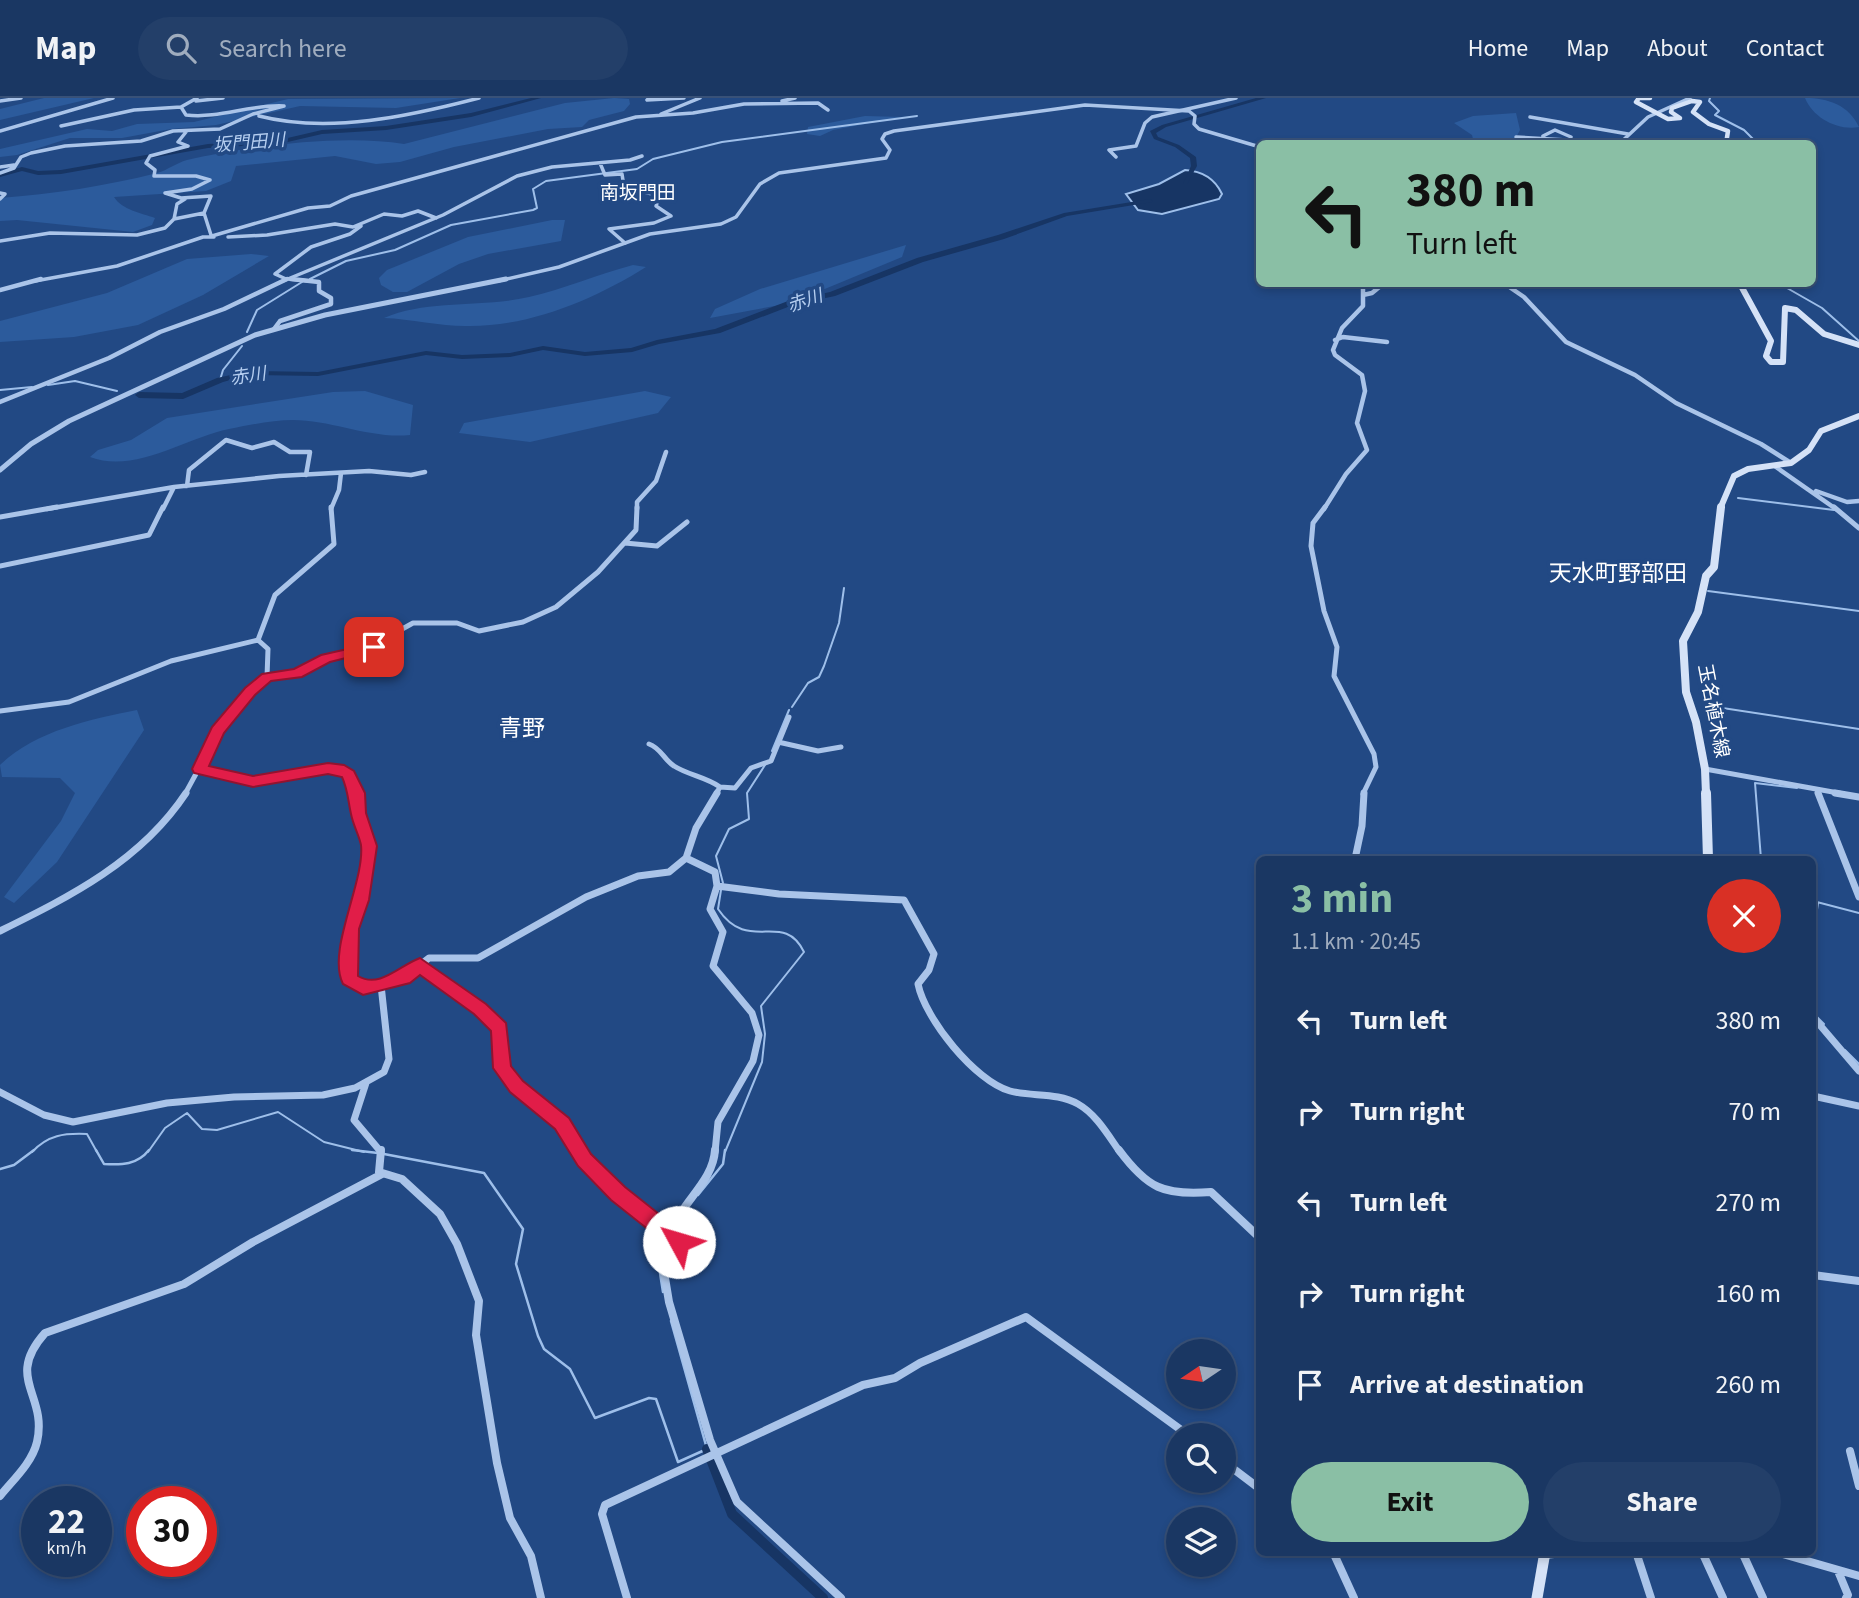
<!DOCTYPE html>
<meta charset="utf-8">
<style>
:root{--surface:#1a3763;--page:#233f69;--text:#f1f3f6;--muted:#9facbe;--line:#385178;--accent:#8abfa5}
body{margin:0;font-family:"Source Sans 3","Noto Sans JP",sans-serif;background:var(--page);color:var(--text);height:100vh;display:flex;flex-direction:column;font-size:26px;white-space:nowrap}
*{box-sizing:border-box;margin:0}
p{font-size:23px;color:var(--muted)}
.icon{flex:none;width:38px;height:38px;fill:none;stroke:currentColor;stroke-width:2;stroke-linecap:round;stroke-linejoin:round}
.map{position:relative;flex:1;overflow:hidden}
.sheet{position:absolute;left:1256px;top:758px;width:560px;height:700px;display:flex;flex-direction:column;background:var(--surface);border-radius:10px;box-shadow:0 4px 10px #0003,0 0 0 2px var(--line)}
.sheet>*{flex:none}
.hud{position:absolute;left:1256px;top:42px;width:560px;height:147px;border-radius:10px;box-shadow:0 4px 10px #0003,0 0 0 2px var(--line);background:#8abfa5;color:#111;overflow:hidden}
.needle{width:46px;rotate:257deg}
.fabs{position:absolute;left:1166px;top:1241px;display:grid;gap:14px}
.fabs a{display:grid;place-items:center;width:70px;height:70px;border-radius:50%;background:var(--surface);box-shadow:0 4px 10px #0003,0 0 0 2px var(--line);font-size:35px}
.speed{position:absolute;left:21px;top:1388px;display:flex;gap:14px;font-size:35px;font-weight:700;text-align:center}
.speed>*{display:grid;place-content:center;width:91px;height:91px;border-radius:50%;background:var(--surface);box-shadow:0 4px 10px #0003,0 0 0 2px var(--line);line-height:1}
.speed small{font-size:18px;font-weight:400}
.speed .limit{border:10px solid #d22;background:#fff;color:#111}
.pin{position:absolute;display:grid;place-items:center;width:60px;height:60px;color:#fff;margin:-30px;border-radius:14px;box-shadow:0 4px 10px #0006}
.me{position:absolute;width:77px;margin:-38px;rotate:309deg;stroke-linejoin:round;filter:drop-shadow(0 0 5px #0008)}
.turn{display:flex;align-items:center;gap:24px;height:147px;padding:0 35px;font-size:32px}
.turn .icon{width:91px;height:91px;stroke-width:2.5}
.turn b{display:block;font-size:49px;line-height:60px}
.round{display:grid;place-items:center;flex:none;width:74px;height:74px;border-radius:37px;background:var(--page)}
.summary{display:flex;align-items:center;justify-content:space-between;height:119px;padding:0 35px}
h1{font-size:42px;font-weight:700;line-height:52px;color:var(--accent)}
.button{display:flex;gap:14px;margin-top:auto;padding:14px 35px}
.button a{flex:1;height:80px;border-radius:42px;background:var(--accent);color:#111;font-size:28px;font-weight:700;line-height:80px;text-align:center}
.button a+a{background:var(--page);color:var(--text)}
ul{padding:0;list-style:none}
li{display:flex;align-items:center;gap:21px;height:91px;padding:0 35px}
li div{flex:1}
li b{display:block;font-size:26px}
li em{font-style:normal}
header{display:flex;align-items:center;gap:42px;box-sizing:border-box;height:98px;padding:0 35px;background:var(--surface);border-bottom:2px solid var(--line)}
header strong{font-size:33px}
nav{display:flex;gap:38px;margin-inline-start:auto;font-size:24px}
.search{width:490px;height:63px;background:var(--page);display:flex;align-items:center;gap:18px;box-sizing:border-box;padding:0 24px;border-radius:38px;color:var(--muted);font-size:26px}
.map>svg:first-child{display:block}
</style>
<header>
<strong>Map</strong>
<div class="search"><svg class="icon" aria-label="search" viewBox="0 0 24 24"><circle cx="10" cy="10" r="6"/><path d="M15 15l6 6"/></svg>Search here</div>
<nav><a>Home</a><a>Map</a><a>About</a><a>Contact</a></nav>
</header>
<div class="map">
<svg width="1859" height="1500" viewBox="0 0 1859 1500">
<rect width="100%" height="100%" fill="#224984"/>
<path fill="#2c5b9c" d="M 44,0 L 94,0 L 0,22 L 0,11 Z
M 460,0 L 396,10 L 300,8 L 216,27 L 171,31 L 122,40 L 70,40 L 17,57 L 0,59 L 0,51 L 87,31 L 112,33 L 137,26 L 194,24 L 288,1 Z
M 614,0 L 629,1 L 630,6 L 624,13 L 589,22 L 582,29 L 548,31 L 454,49 L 400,64 L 376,66 L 335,58 L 236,68 L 231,83 L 206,93 L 114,99 C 122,112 141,115 155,120 L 152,127 L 133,134 L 17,122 L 0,123 L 0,100 C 53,96 106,88 157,75 C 168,72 176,65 187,62 C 248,48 342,36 404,46 L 565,5 Z
M 1805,0 C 1828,0 1849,7 1859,29 C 1838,33 1813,20 1805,0 Z
M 1516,15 L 1520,32 L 1513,45 L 1474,45 L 1472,37 L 1454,25 L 1473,18 Z
M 865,18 L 902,19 L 833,32 L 820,38 L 807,36 L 808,29 Z
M 552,122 L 565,122 L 561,143 L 488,156 L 459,166 L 407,194 L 393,194 L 381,187 L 379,180 L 387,172 L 468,139 Z
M 906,147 L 902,159 L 791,205 L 710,220 L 715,211 L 760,191 Z
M 251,156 L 269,158 L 203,197 L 138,227 L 74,239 L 0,244 L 0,223 L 107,195 L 187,161 Z
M 633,167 L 646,169 C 595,201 532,228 470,228 C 444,229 412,221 384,220 C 427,201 481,210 529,199 C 564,191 598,176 633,167 Z
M 365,293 L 413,307 L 410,337 C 370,341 332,322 293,322 C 273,322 249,327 229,331 C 185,340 135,376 90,359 L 98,352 L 131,342 L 167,320 L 333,294 Z
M 645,293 L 671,299 L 658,315 L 530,344 L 459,335 L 464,325 Z
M 137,612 L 144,632 L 57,764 L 14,805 L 4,799 L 61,723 L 75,695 L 60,680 L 2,679 L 0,667 C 35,633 91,621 137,612 Z"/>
<path fill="#173564" stroke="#9ebfea" stroke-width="2" d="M 1185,72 C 1202,73 1215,81 1222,96 L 1219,101 L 1162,116 L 1138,112 L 1126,96 L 1159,86 Z"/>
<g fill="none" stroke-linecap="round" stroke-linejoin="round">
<path stroke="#9ebfea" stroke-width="2" d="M 1710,0 L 1709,3 L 1719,13 L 1715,17 L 1744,32 L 1758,46
M 310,181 L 346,163 L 395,152 L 451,127 L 533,112 L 537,110 L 533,91 L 546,83 L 637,71 L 653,61 L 722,44 L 917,18
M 1780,186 L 1822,210 L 1859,243
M 247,234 L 257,212 L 302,184
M 220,282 L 223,272 L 242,248
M 48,287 L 75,283 L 117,293
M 0,292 L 32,289
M 1738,400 L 1834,412
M 1708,493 L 1859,513
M 792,609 L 808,585 L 819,579 L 824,568 L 839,525 L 844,490
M 1716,609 L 1859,631
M 772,653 L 789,612
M 1761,761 L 1755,685 L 1797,690
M 723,785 L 716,758 L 729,731 L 749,721 L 747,695 L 765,667
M 721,792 L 718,811 C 749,857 783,811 804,854 L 761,908 L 765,936 L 762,964 L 725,1054
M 1813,803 L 1859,815
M 1813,838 L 1818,805
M 1813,915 L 1824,926
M 1845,952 L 1859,966
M 32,1054 C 48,1037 64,1035 87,1036 L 97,1054
M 148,1054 L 165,1030 L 187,1015 L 202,1031 L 217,1032 L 278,1014 L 324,1044 L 364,1054"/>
<path stroke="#9ebfea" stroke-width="2.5" d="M 96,1052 L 104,1066 C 122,1067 137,1067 149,1052
M 352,1052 L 378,1055
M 384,1056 L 484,1075 L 523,1131 L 516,1166 L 538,1238 L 544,1251 L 570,1271 L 595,1320 L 649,1300 L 656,1301 L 678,1364 L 707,1351 L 671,1223
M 0,1071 L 14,1067 L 34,1052
M 698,1097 L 723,1066 L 725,1052
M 663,1194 L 660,1175 L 674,1140"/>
<path stroke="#173564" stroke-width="10" d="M 707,1351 L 732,1416 L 823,1500"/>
<path fill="#173564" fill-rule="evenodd" d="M 531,0 L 541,0 L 471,19 L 386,32 L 322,36 L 279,46 L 208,50 L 61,76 L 38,77 L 22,73 L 0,79 L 0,75 L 22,69 L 38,73 L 61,72 L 208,46 L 279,42 L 322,32 L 386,28 L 471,15 Z
M 1256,0 L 1266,0 L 1166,29 L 1156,35 L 1158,39 L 1179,47 L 1196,59 L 1197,68 L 1187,86 L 1183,86 L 1191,68 L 1190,60 L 1175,49 L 1154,41 L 1150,33 L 1162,27 Z
M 1150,101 L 1153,103 L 1152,104 L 1067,118 L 1004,141 L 923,164 L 835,198 L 793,207 L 720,235 L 659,246 L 632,254 L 585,258 L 543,252 L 510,259 L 462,261 L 426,257 L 318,278 L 249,277 L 223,284 L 183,301 L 139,300 L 135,297 L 139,294 L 182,295 L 217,280 L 249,273 L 318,274 L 426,253 L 462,257 L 510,255 L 543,248 L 585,254 L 631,250 L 657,242 L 715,231 L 788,203 L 830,194 L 917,160 L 998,137 L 1064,115 Z"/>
<path stroke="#aac4e9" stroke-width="3.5" d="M 649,0 L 647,2 L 684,0
M 196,3 L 223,0
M 782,3 L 795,0
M 661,16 L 700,0
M 259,18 C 329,36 410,18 479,0
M 1530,19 L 1628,36
M 61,28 L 134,12 L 181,9 L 197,0
M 0,33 L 113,0
M 186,34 L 178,44 L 188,48 L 150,58 L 146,65 L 155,72 L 154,78 L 196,78 L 210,82 L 192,91 L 165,95 L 181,100 L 211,98 L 204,115 L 211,137
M 1543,38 L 1555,32 L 1571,39
M 1516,39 L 1619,45
M 1116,59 L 1109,52 L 1136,48 L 1145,25 L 1152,19 L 1236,0
M 600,65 L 605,77 L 622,76 L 624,89 L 656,97 L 659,100 L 656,108 L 671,118 L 654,125 L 609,131 L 625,145
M 0,69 L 14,67
M 0,75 L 14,70 L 21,59 L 31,55 L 65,48 L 141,43 L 173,33 L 220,31 L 253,16 L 284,8 C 250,6 220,21 186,17 L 181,9
M 0,95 L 5,96 L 0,101
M 174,121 L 177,106 L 185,101
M 212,138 L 308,110 L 330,108 L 351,98 L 636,19 L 693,15 L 744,6 L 818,5 L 828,12
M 228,139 L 267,137 L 335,126 L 353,129 L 384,116 L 402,118 L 418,113 L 436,120
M 0,143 L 50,135 L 137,137 L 165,130 L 174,121 L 204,115
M 286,181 L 275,176 L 311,149 L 350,136 L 361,128
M 289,181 L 309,183
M 35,183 L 117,168 L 203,139 L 214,139
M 283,183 L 443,117 L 517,78 L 552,69 L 630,62 L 642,58"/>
<path stroke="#aac4e9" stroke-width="4.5" d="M 1505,186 L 1524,199 L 1566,244 L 1635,277 L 1676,305 L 1761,346 L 1791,365
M 0,192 L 41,181
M 1363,197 L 1372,195 L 1383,186
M 274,231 L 280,223 L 331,206 L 331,200 L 319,193 L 319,184 L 291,181
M 1335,242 L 1343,239 L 1387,244
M 0,304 L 109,260 L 160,234 L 224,211 L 287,181
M 1776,369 L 1836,411
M 187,388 L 189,372 L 226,342 L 252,350 L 274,344 L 290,354 L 310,354 L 306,377
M 1816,393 L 1847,404 L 1859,403
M 47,411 L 174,389 L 279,378 L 369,373 L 411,377 L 425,374
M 163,411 L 174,389
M 331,411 L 339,392 L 341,375
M 637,411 L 637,404 L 656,383 L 666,354
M 1324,411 L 1346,376 L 1367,352 L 1357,325 L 1365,293 L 1362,277 L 1335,257 L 1333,252 L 1342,230 L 1363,208 L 1363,186"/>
<path stroke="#aac4e9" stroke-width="5" d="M 1325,409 L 1313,425 L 1311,448 L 1324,513 L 1337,549 L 1334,578 L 1374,656 L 1376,669 L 1363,696
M 1834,409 L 1859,430
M 0,419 L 57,409
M 625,445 L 657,448 L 687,424
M 0,468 L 149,437 L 163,409
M 258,542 L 275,497 L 334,446 L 331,409
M 267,579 L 297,576 L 326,560 L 361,554 L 413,525 L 457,525 L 479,533 L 523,524 L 556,509 L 598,474 L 636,432 L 637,409
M 0,613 L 69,604 L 171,563 L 258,542 L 268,551 L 267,579 L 227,619 L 185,696
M 778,644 L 818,653 L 841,649
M 649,646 C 661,650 664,662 674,668 C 688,677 706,679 720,689
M 200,671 L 253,684 L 328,670 L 344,672 L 349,676 L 357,696
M 1705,671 L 1844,696
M 1817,692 L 1819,696
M 716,696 L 720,689 L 735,690 L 751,670 L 771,663 L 789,619"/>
<path stroke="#aac4e9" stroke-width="7" d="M 357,695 L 358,715 L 369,748 L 361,802 L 351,831 L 349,881 L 363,889 L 403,880 L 429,860 L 478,860 L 586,799 L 638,778 L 669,774 L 686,760 L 696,730 L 717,695
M 1818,695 L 1859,799
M 1835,695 L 1859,699
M 686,760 L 715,774 L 717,788 L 710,811 L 723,834 L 713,868 L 752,915 L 759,937 L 753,963 L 718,1024 L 715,1054
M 1355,761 L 1362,728 L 1364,695
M 717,788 L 779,796 L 904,802 L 934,856 L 929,872 L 918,886 C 925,921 975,983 1010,993 C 1032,999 1057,994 1078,1006 C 1096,1016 1108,1037 1120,1054
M 0,833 C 71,798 141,763 186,695
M 420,867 L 480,911 L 500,930 L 502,970 L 516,989 L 562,1025 L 579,1054
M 1813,919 L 1859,973
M 366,985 L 354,1022 L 381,1054
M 0,994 L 44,1017 L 73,1024 L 167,1005 L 234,999 L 323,997 L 355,990 L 384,974 L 389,961 L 381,887
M 1813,998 L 1859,1008"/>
<path stroke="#aac4e9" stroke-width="8" d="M 381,1052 L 379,1074 L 402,1081 L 440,1116 L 457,1146 L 479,1203 L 476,1237 L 497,1365 L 510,1420 L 531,1458 L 541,1500
M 578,1052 C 599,1088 642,1118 678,1137 L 679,1144 L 664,1174 L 669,1204 L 710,1342 L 737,1404 L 841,1500
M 1119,1052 C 1147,1090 1164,1098 1211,1094 L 1260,1140
M 672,1133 C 682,1103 713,1084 715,1052
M 1813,1177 L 1859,1183
M 1850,1353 L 1859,1388
M 1223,1363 L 1260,1391
M 0,1398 C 13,1382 32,1365 37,1344 C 48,1296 4,1281 45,1235 L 184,1186 L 253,1144 L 382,1076
M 1333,1454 L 1354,1500
M 1636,1454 L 1651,1500
M 1702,1454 L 1723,1500
M 1742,1454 L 1763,1500
M 1776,1454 L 1859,1478
M 1545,1457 L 1572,1454
M 1838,1473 L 1848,1497 L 1846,1500
M 627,1500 L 602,1416 L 605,1407 L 863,1287 L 895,1280 L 920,1265 L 1026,1219 L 1188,1337"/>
<path stroke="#aac4e9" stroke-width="3.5" d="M 0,3 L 21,0
M 1619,46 L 1648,19 L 1690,0
M 498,183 L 559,169 L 650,136 L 721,126 L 736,119 L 760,86 L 779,75 L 886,60 L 890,52 L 882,41 L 885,36 L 894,33 L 1085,7 L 1189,13 L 1195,18 L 1194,26 L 1199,31 L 1260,49"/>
<path stroke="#aac4e9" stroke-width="5" d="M 0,372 L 31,346 L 69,323 L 255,237 L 325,217 L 506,181"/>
<path stroke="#d5e2f7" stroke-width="4.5" d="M 1650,0 L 1639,0 L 1636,4 L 1668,21 L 1680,20 L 1671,14 L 1672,10 L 1692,3 L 1700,4 L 1693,14 L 1709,26 L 1728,33 L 1726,46"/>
<path stroke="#d5e2f7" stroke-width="6" d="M 1740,186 L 1771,243 L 1766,258 L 1771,264 L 1783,264 L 1785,210 L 1796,212 L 1824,236 L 1859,247
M 1720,411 L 1734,378 L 1748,371 L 1791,365 L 1809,352 L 1821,333 L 1859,318"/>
<path stroke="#d5e2f7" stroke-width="8" d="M 1706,696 L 1705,671 L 1696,624 L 1686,594 L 1683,543 L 1698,514 L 1706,478 L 1714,469 L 1721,409"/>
<path stroke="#d5e2f7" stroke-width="10" d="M 1706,695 L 1708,761"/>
<path stroke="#d5e2f7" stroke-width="11" d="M 1537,1500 L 1545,1454"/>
</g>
<path fill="#e11d48" stroke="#92132f" stroke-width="2" d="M 374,545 L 378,546 L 378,552 L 330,564 L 302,579 L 271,583 L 255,597 L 224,635 L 209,668 L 253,678 L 328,665 L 344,667 L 354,673 L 365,695 L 366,715 L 377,748 L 369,802 L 359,831 L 358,878 C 380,891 400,867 420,860 L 486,906 L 506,925 L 511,968 L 523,983 L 569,1020 L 591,1056 L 625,1089 L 664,1120 L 685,1130 L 689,1144 L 686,1151 L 679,1153 L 672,1151 L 668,1142 L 650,1133 L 611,1102 L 578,1068 L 555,1031 L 510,994 L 493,970 L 491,933 L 474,916 L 420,877 L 410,885 L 363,897 L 343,886 C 326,853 365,784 361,747 C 359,737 353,727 351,716 C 348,703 348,692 342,679 L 328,676 L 253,689 L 194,675 L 192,671 L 212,629 L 245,590 L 262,576 L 294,571 L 321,557 Z"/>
<g text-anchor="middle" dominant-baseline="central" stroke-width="7" stroke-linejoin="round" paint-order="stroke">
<g font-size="18" font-style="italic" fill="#b5cef0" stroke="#224984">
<text transform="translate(249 45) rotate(-5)">坂門田川</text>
<text transform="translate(805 203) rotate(-19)">赤川</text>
<text transform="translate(248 278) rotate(-8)">赤川</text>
</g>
<g font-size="19" fill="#fff" stroke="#224984">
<text x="638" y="95">南坂門田</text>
</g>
<g font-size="19" fill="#fff" stroke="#224984">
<text transform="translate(1713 613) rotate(79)">玉名植木線</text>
</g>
<g font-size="23" fill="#fff" stroke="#224984">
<text x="1618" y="475">天水町野部田</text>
<text x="522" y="630">青野</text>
</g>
</g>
</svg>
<div class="fabs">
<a><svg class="needle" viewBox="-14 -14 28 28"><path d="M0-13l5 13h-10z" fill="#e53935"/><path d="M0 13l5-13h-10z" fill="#9facbe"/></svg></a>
<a><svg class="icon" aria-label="search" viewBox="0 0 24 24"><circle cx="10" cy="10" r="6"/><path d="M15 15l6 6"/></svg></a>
<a><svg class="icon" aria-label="layers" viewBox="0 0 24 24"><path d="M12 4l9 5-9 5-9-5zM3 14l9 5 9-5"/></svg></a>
</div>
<div class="speed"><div>22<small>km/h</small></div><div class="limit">30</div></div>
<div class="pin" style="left:374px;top:549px;background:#d93025"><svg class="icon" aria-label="arrive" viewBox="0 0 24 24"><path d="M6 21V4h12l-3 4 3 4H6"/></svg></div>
<svg class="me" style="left:679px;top:1144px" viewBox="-20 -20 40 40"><circle r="19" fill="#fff"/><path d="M0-13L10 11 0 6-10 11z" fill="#e11d48"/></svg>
<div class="hud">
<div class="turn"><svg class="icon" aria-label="left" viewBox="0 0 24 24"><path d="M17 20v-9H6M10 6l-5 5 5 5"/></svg><div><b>380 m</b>Turn left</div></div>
</div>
<section class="sheet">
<div class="summary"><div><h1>3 min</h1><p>1.1 km · 20:45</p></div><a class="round" style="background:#d93025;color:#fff"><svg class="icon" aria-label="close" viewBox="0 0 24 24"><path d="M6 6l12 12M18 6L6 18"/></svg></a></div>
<ul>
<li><svg class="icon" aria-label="left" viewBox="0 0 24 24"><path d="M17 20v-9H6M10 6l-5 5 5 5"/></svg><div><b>Turn left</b></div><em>380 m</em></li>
<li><svg class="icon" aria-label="right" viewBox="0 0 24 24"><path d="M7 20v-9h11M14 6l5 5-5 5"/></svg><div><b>Turn right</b></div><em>70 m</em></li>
<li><svg class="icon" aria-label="left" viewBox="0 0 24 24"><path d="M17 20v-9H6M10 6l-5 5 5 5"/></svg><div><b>Turn left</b></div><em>270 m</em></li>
<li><svg class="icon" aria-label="right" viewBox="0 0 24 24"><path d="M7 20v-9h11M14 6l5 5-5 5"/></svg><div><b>Turn right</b></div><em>160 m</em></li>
<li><svg class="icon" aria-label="arrive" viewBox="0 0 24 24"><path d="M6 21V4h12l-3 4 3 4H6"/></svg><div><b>Arrive at destination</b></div><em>260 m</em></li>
</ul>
<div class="button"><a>Exit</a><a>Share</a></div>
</section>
</div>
